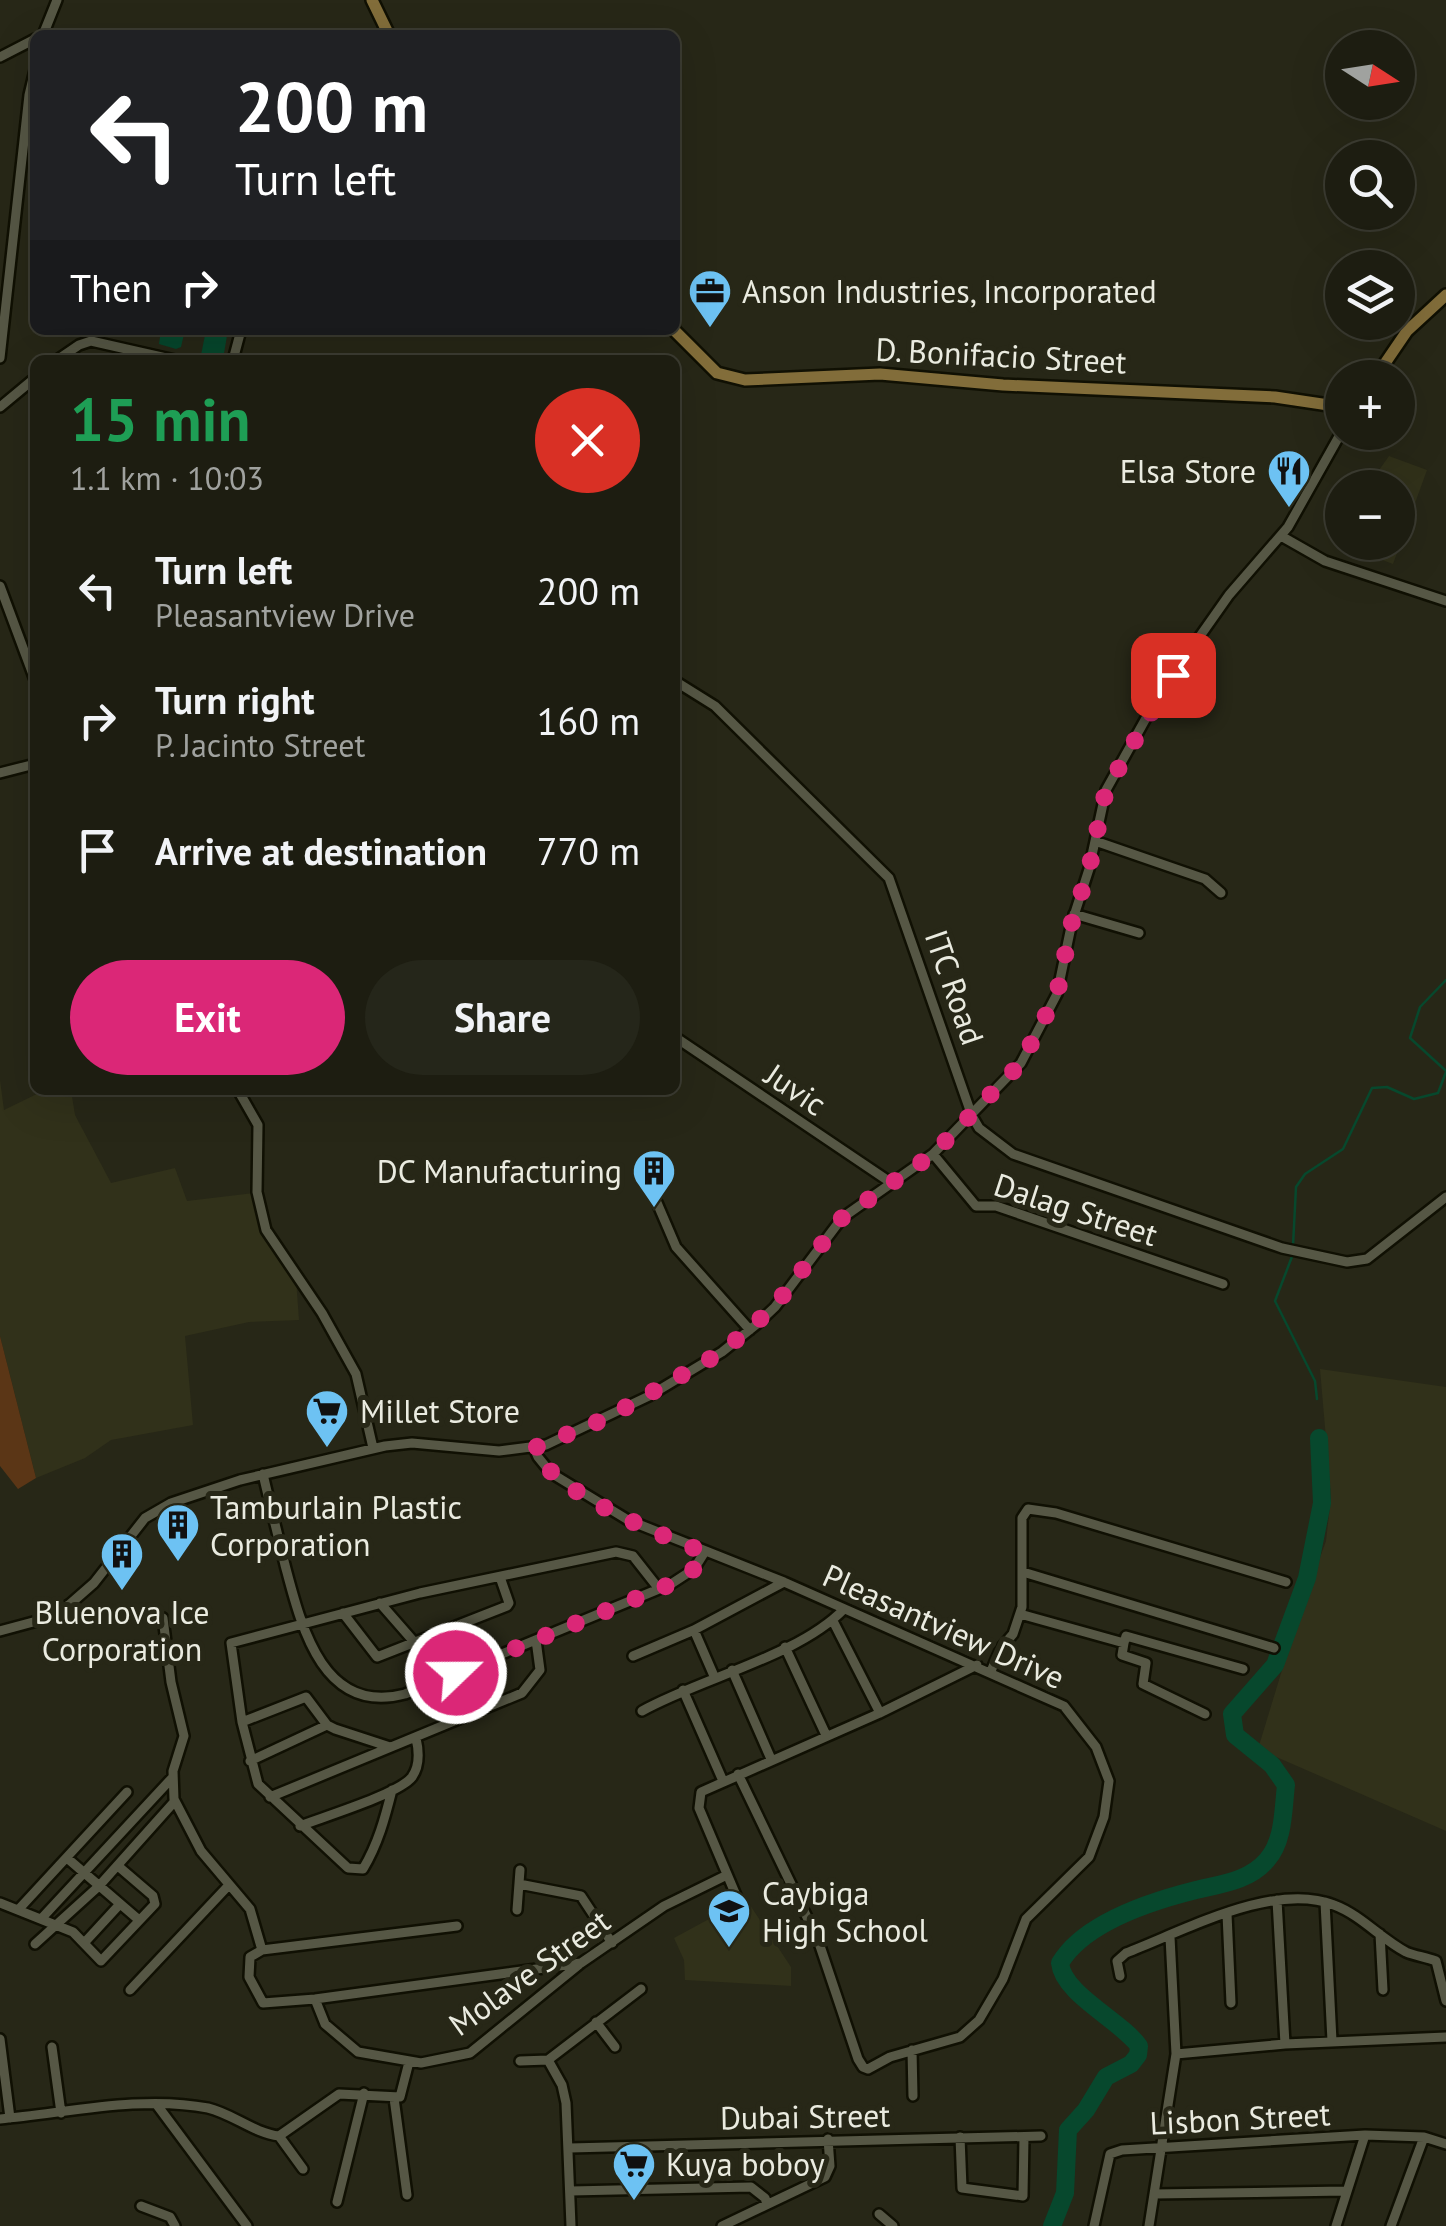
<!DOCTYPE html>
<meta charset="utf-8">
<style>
:root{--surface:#1d1d11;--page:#25261a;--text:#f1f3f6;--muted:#a0a29f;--line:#3b3b31;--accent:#db2777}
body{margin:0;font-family:"PT Sans",sans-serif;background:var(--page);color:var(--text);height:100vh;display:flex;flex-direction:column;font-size:38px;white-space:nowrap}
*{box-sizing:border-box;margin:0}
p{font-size:32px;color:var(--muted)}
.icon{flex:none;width:55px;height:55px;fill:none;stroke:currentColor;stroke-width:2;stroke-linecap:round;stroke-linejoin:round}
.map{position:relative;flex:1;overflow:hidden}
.sheet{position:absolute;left:30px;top:355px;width:650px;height:740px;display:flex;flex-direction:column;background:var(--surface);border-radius:15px;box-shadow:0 10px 40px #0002,0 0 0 2px var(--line)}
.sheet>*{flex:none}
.hud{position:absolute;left:30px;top:30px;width:650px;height:305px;border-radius:15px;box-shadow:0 10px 40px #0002,0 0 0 2px var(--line);background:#202124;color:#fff;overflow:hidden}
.needle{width:65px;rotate:102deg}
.fabs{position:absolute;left:1325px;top:30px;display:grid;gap:20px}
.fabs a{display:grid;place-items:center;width:90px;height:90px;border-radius:50%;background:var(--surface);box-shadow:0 10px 40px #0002,0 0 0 2px var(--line);font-size:50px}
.pin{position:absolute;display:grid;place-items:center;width:85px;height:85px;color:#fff;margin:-42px;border-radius:20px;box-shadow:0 5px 15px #0006}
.me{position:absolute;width:110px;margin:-55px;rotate:68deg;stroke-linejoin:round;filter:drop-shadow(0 0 8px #0008)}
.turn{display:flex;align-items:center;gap:35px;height:210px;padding:0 40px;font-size:45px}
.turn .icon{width:130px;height:130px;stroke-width:2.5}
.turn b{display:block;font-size:70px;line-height:85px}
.then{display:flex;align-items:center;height:95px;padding:0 40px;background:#0003;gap:20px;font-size:38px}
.round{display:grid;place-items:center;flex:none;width:105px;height:105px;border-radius:52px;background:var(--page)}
.headline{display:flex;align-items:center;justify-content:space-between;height:170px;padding:0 40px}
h1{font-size:60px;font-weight:700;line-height:75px;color:#1e9e55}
.button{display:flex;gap:20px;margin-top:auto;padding:20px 40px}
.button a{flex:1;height:115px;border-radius:60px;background:var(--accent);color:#fff;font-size:40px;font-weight:700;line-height:115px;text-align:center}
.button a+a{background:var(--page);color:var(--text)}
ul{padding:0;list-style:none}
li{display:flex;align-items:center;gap:30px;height:130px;padding:0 40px}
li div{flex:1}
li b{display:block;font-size:38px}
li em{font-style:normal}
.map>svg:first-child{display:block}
</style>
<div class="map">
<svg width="1446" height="2226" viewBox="0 0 1446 2226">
<rect width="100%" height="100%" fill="#272717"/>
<path fill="#31311a" d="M 1389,456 L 1427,470 L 1393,564 L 1330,540 L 1342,523 L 1342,542 L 1398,542 L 1398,488 L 1367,487 Z
M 0,1080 L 4,1110 L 45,1090 L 71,1090 L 75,1115 L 111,1183 L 175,1168 L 187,1201 L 254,1193 L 262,1232 L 296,1279 L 299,1320 L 249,1322 L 185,1336 L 193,1425 L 111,1440 L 85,1458 L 36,1478 L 0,1336 Z
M 1320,1369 L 1446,1387 L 1446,1831 L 1258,1749 L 1296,1624 L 1326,1541 L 1331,1497 Z
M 746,1899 L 791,1967 L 791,1986 L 685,1980 L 684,1960 L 674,1938 Z"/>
<path fill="#5b3616" d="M 0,1336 L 36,1478 L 18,1489 L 0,1466 Z"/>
<path fill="#07482d" d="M 161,330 L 193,330 L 184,334 L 181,347 L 176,349 L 159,344 Z
M 206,330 L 228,330 L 223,359 L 201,355 Z"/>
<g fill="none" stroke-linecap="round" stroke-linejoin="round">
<path stroke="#07482d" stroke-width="2.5" d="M 1445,1070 L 1410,1038 L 1420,1007 L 1446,980
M 1293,1246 L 1296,1187 L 1305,1174 L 1343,1149 L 1372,1088 L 1387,1087 L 1414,1099 L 1438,1093 L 1446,1072
M 1293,1254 L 1275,1301 L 1315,1381 L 1317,1399"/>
<path stroke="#07482d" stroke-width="18" d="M 1052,2226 L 1065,2193 L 1068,2130 L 1086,2110 L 1106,2077 L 1131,2064 L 1138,2055 L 1139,2046 C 1120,2020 1063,1994 1060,1963 C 1084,1923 1152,1901 1196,1890 C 1221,1884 1249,1881 1267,1860 C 1284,1841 1283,1810 1286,1785 L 1272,1765 L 1235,1735 L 1232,1714 L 1275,1665 L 1307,1578 L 1322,1503 L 1319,1438"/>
<g stroke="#101003" stroke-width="14">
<path id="minor" d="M 43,35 L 57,0
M 0,57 L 35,39
M 0,358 L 29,95 L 35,70
M 57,360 L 79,345 L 91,341 L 175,360
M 233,360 L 241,330
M 0,407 L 35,378
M 1281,536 L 1325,561 L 1446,601
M 0,586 L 35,680
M 675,681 L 715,706 L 889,878 L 972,1116 L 979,1128 L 1013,1154 L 1282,1248 L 1347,1262 L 1367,1259 L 1446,1197
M 0,773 L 35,764
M 1095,841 L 1205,879 L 1221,893
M 1074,914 L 1139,933
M 675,1037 L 890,1182
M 238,1090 L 258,1125 L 257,1192 L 266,1230 L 322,1313 L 356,1374 L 373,1448
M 933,1154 L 976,1206 L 996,1206 L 1223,1284
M 643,1170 L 676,1247 L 750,1330
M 534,1448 L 538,1457 L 551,1473 L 628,1520 L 784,1582 L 1064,1706 L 1096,1747 L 1109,1781 L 1104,1817 L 1089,1857 L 1026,1919 L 1003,1979 L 979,2020 L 960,2037 L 890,2057 L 868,2069 L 863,2067 L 858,2059 L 818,1940 L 738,1774
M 263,1474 C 270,1505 278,1535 285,1565 C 301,1625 322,1716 405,1694 L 671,1584 L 694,1569 L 704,1553
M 1023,1572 L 1274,1648
M 380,1603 L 415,1643
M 343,1613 L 377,1657 L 507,1606 L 509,1603 L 500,1577
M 1020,1614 L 1124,1643 L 1126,1636 L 1243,1669
M 163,1618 L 171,1682 L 184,1736 L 173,1771 L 174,1799 L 201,1851 L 250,1909 L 262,1950
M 833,1621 L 880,1713
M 694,1630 L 714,1676
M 0,1631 L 48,1618 L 70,1604 L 94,1583 L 145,1518 L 171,1503 L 240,1480 L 385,1446 L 412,1443 L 499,1451 L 546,1445 L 649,1396 L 722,1352 L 757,1324 L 775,1307 L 842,1218 L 933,1154 L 1021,1063 L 1057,994 L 1072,922 L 1089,869 L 1106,790 L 1160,693 L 1229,595 L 1288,527 L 1342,431
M 1124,1643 L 1122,1655 L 1146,1663 L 1143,1684 L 1205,1714
M 785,1647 L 826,1735
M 633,1656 L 694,1630 L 784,1582
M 732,1670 L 771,1759
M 991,1671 L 1001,1648 L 1013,1634 L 1022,1607 L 1022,1518 L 1028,1509 L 1056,1513 L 1286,1582
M 683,1690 L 723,1781
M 642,1711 C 701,1678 799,1656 844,1609
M 242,1722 L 306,1697 L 327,1725 L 335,1729 L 390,1747
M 250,1761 L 327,1725
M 392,1790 C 385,1818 378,1844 363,1869 L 348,1868 L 258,1784 L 242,1722 L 231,1643 L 420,1593 L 616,1552 L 633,1556 L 659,1589
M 270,1797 L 522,1693 L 540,1670 L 536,1640
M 300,1826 C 323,1817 399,1794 412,1777 C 420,1766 419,1751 416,1738
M 67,1858 L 139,1920
M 519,1884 L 581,1896 L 612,1943
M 738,1900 L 699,1808 L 701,1792 L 880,1713 L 977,1665
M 1277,1900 L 1285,2044
M 1325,1902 L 1332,2041
M 0,1903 L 73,1932 L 101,1961 L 155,1904 L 153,1896 L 118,1866
M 18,1910 L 127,1792
M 517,1910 L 520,1870
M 1227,1914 L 1231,2003
M 41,1919 L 172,1778
M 457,1926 L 262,1950 L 250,1957 L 249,1977 L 263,2003 L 315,1999 L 581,1963
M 1380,1934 L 1383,1990
M 85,1942 L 120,1904
M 35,1944 L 99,1886 L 175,1801
M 1120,1976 L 1117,1961 L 1126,1953 C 1184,1931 1274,1881 1334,1905 C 1361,1915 1381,1939 1406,1952 C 1415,1956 1426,1957 1436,1961 L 1446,2001
M 130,1990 L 229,1885
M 315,1999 L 325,2024 L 358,2052 L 421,2063 L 470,2053 L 581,1963 L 664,1906 L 727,1875
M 596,2022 L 615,2047
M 0,2039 L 10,2118
M 52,2047 L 61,2113
M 912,2050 L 913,2096
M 1176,2054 L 1285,2044 L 1446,2037
M 548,2060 L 562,2085 L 566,2103 L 571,2226
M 520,2061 L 548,2060 L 641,1989
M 394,2098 L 407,2195
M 157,2105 L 247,2226
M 0,2119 C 67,2113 141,2095 208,2108 C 233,2114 254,2133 279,2136 L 339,2094 L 400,2097 L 409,2062
M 279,2136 L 303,2169
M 960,2137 L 962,2188 L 1023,2196 L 1024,2137
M 570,2148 L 1041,2136
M 571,2191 L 751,2187 L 765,2198 L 767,2204
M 1155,2194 L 1345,2191
M 337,2202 L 364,2093
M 141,2206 L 170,2217 L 175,2226
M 879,2214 L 893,2226
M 722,2226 L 825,2177 L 830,2166 L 828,2139
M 1094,2226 L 1110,2154 L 1122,2150 L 1365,2135 L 1424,2137 L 1446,2144
M 1149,2226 L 1176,2054 L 1170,1937
M 1336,2226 L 1365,2135
M 1391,2226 L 1424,2137"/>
</g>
<g stroke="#101003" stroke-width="16">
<path id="major" d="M 372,0 L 389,35
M 674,330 L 717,373 L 745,380 L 880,374 L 1003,385 L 1275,397 L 1342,407
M 1375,378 L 1407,331 L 1446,295"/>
</g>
<use href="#minor" stroke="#565745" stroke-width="9"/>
<use href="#major" stroke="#826d3a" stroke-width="11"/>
</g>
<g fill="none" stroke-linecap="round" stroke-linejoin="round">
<path stroke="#db2777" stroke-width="18" stroke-dasharray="0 32.4" d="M 456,1673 L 671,1584 L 694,1569 L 704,1552 C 662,1535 550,1492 534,1448 L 607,1418 L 722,1352 L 774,1307 L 842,1218 L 933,1154 L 1021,1063 L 1057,994 L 1072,922 L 1089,869 L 1106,790 L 1173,675"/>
</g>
<defs>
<g id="office-pin" transform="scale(2.25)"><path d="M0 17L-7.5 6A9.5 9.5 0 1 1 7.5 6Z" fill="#6dc2f3" stroke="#272717"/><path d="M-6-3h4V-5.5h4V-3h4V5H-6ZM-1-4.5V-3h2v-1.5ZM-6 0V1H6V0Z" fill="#111"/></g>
<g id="restaurant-pin" transform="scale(2.25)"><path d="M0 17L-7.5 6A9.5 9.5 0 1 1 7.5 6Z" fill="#6dc2f3" stroke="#272717"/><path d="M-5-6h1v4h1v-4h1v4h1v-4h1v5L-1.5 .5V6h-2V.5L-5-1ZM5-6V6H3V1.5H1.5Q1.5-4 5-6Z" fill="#111"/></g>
<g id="building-pin" transform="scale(2.25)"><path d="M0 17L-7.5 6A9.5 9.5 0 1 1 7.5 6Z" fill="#6dc2f3" stroke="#272717"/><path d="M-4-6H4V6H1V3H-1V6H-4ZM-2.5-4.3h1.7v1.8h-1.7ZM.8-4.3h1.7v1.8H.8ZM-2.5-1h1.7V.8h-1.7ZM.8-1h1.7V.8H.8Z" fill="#111"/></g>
<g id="supermarket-pin" transform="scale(2.25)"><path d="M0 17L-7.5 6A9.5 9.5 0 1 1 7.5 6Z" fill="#6dc2f3" stroke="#272717"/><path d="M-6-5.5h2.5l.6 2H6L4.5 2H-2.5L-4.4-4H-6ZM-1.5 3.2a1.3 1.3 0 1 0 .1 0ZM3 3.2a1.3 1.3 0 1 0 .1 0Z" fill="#111"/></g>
<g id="school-pin" transform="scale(2.25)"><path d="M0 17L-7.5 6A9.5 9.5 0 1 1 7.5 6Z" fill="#6dc2f3" stroke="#272717"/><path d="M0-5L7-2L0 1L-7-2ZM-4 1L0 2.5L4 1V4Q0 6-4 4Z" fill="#111"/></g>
</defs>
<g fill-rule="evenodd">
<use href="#office-pin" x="710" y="291"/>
<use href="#restaurant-pin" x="1289" y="471"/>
<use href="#building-pin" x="654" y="1171"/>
<use href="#supermarket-pin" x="327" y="1411"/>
<use href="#building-pin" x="178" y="1525"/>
<use href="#building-pin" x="122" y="1554"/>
<use href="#school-pin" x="729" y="1911"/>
<use href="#supermarket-pin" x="634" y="2164"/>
</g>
<g text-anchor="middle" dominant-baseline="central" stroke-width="10" stroke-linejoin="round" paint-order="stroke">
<g font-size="32" fill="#eaebe0" stroke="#272717" text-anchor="start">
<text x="742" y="291">Anson Industries, Incorporated</text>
<text x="1256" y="471" text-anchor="end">Elsa Store</text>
<text x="622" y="1171" text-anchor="end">DC Manufacturing</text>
<text x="360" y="1411">Millet Store</text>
<text x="210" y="1507">Tamburlain Plastic<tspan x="210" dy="37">Corporation</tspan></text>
<text x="122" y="1612" text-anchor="middle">Bluenova Ice<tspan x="122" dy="37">Corporation</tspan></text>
<text x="762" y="1893">Caybiga<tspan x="762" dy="37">High School</tspan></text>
<text x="666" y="2164">Kuya boboy</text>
</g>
<g font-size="32" fill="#eaebe0" stroke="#272717">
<text transform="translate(1001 355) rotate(3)">D. Bonifacio Street</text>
<text transform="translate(955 987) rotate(71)">ITC Road</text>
<text transform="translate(796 1089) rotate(34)">Juvic</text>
<text transform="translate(1076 1209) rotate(18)">Dalag Street</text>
<text transform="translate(944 1626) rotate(24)">Pleasantview Drive</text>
<text transform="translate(529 1972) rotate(-36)">Molave Street</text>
<text transform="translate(805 2116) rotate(-1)">Dubai Street</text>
<text transform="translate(1240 2118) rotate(-3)">Lisbon Street</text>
</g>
</g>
</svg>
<div class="fabs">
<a><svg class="needle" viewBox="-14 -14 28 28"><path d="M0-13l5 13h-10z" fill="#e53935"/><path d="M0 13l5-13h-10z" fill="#a0a29f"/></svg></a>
<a><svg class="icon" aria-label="search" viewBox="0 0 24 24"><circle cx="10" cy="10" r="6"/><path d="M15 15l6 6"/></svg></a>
<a><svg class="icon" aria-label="layers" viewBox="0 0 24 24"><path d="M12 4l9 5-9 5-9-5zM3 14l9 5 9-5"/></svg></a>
<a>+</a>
<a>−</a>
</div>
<div class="pin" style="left:1173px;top:675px;background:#d93025"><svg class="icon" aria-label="arrive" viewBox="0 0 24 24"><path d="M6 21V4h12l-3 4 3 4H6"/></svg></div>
<svg class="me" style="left:456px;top:1673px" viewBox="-20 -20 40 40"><circle r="17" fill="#db2777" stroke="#fff" stroke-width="3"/><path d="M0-11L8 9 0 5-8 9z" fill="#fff"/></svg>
<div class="hud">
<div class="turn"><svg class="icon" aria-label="left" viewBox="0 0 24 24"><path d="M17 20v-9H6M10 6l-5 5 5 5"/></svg><div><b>200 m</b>Turn left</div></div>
<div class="then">Then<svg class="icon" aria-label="right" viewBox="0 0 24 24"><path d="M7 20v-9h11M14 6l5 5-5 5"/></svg></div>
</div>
<section class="sheet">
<div class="headline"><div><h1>15 min</h1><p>1.1 km · 10:03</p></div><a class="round" style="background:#d93025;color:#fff"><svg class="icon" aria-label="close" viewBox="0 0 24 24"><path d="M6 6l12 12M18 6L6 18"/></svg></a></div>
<ul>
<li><svg class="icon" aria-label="left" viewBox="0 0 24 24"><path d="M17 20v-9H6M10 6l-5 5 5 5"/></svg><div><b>Turn left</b><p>Pleasantview Drive</p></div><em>200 m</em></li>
<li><svg class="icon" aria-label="right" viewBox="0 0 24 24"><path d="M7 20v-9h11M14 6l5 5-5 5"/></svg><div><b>Turn right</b><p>P. Jacinto Street</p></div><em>160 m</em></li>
<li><svg class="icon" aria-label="arrive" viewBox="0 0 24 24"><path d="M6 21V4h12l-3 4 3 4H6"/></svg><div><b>Arrive at destination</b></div><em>770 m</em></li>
</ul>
<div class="button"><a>Exit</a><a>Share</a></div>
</section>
</div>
